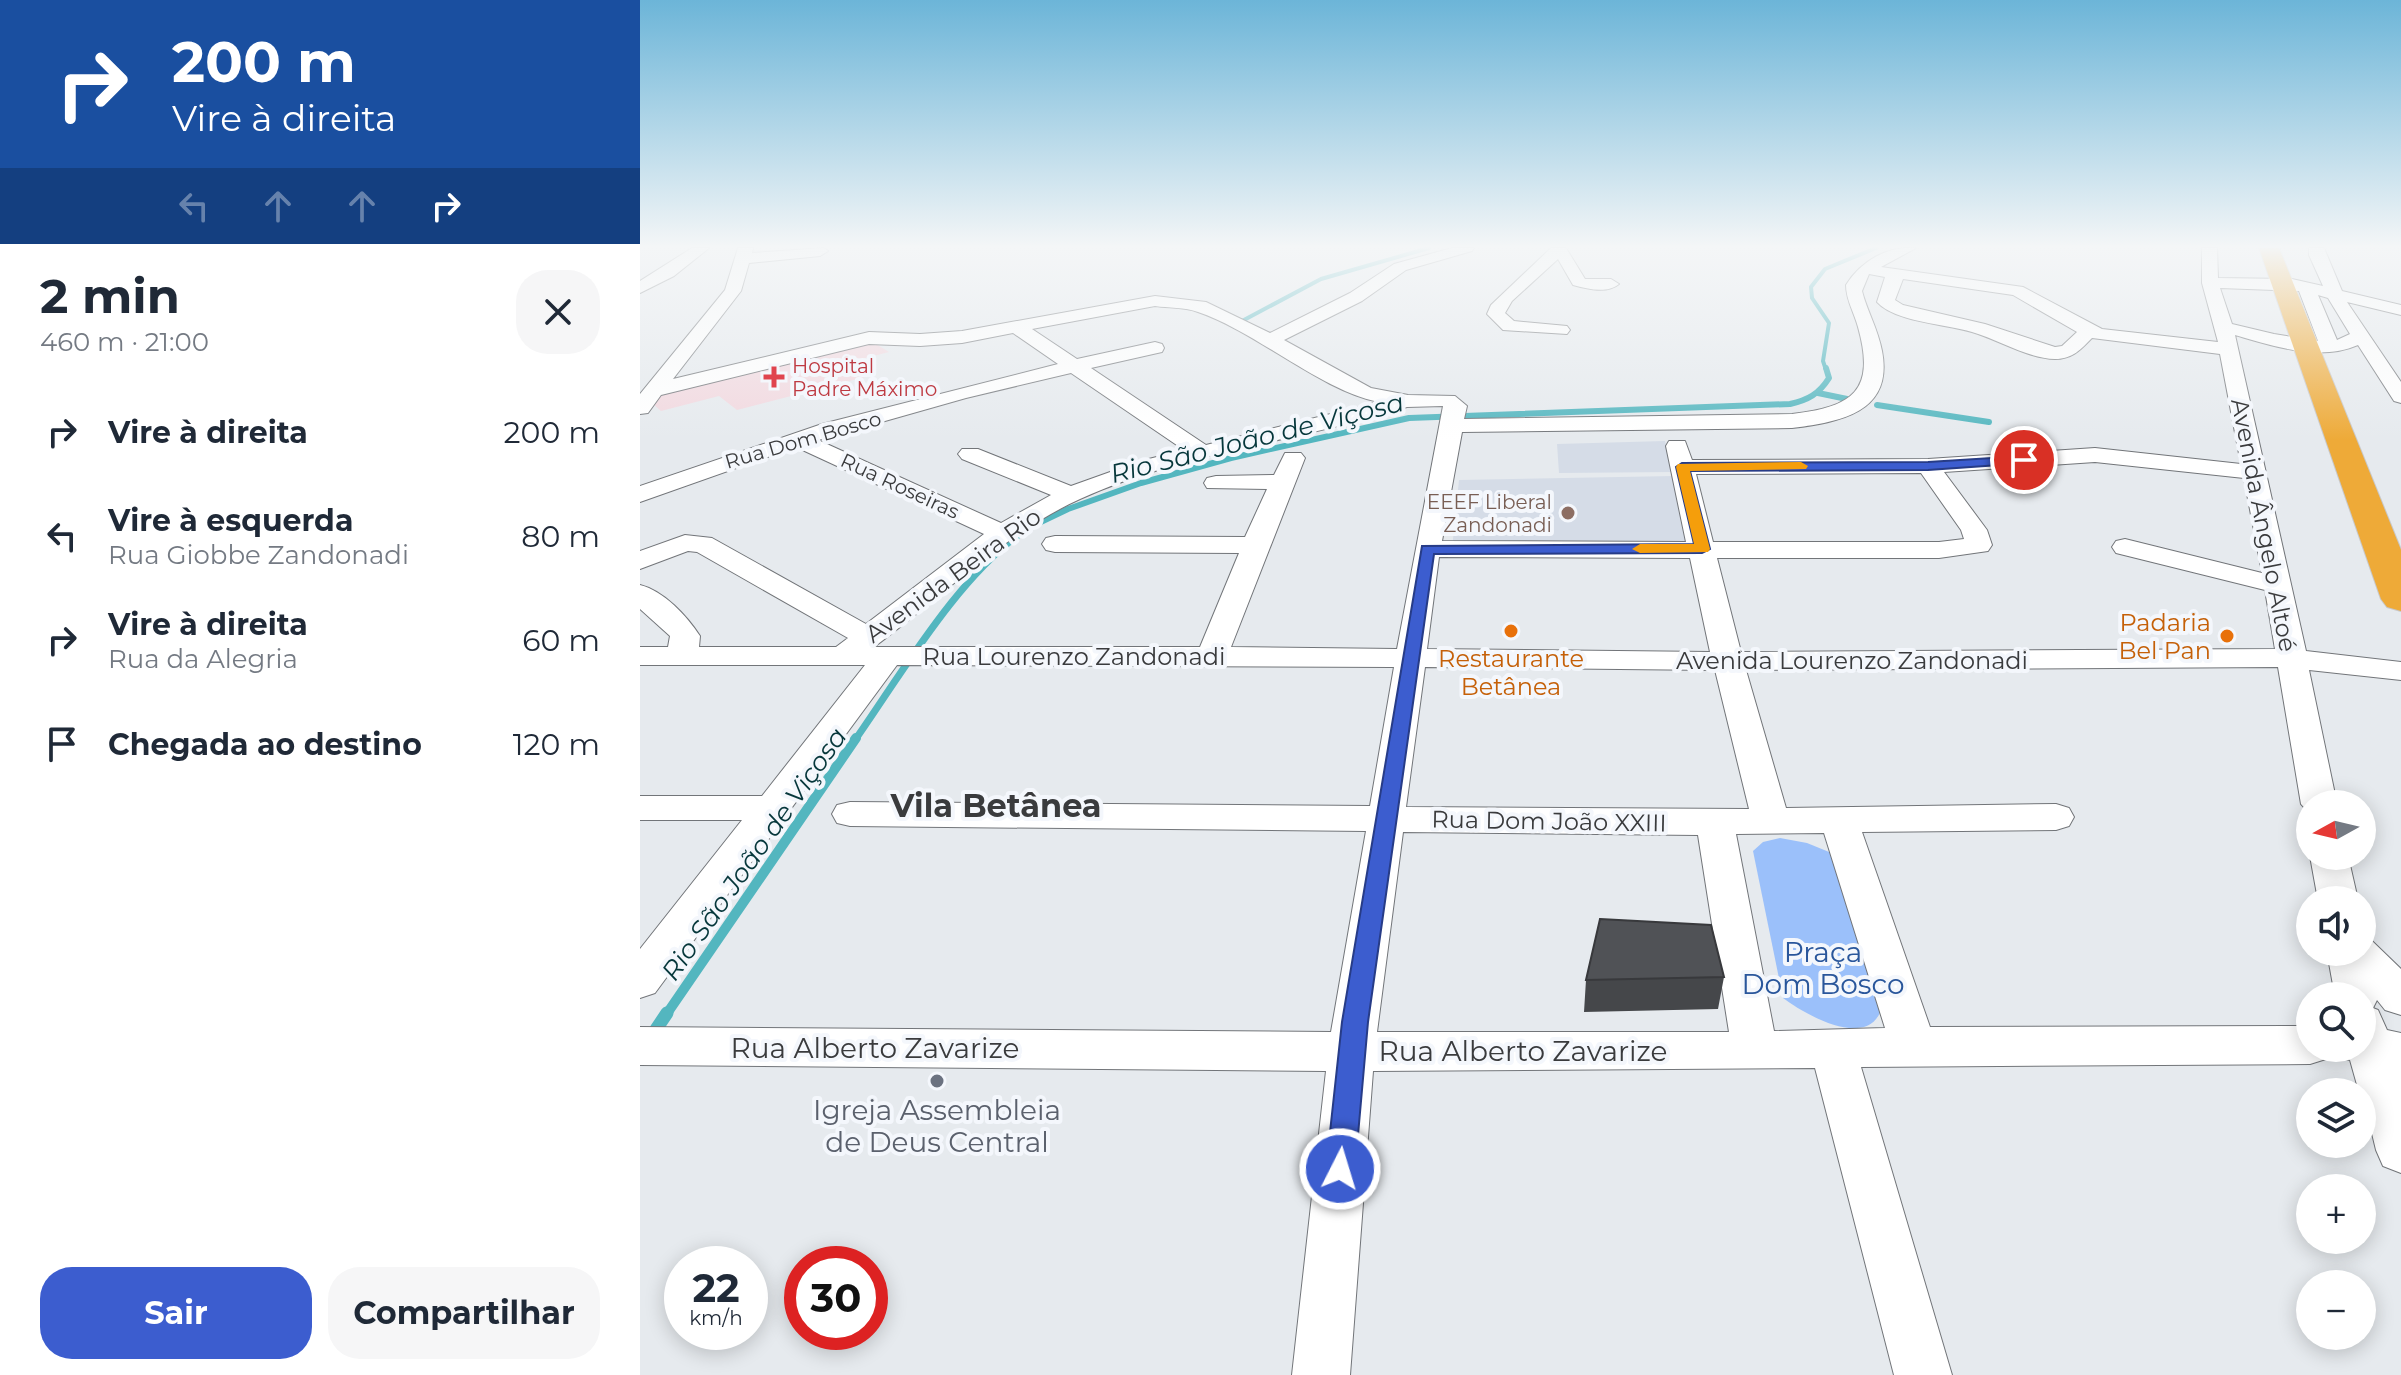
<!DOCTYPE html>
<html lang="pt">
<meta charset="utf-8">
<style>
:root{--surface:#fff;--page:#f6f6f7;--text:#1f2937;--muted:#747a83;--accent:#3c5dcf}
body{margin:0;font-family:Montserrat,sans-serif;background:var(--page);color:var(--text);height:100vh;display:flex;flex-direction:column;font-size:30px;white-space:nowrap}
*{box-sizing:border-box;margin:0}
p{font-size:26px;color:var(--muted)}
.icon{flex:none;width:44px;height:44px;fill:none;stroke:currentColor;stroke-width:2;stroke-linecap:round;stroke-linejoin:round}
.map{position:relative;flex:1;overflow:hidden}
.drawer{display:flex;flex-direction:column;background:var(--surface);width:640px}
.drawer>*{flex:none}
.top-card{background:#1a4fa0;color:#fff;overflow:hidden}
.needle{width:52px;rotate:262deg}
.controls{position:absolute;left:1656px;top:790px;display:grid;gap:16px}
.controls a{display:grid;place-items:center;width:80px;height:80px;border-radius:50%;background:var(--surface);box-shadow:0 4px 20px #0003;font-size:40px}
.speed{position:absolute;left:24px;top:1246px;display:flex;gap:16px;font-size:40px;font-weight:700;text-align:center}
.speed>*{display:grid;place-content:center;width:104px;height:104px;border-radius:50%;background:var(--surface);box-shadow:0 4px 20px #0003;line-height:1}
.speed small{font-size:20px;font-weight:400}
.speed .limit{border:12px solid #d22;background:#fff;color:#111}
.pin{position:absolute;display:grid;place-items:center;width:68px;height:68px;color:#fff;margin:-34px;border:4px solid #fff;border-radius:50%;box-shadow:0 2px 8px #0007}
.me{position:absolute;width:88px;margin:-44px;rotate:5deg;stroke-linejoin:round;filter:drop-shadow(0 0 6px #0008)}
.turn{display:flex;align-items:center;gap:28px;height:168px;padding:0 40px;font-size:36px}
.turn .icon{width:104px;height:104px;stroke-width:2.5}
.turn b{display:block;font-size:56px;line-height:68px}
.lanes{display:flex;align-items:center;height:76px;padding:0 40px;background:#0003;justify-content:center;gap:40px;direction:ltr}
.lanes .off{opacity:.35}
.round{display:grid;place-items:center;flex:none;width:84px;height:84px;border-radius:32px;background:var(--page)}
.headline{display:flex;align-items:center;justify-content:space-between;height:136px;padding:0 40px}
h1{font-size:48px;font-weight:700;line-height:60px}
.action{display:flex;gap:16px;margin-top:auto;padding:16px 40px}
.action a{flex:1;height:92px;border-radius:32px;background:var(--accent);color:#fff;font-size:32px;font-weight:700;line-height:92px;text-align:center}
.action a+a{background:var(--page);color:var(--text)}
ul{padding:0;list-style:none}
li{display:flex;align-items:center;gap:24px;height:104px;padding:0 40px}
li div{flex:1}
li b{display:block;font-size:30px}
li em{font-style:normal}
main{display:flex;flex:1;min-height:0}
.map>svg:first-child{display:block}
</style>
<main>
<section class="drawer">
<div class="top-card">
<div class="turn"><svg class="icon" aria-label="right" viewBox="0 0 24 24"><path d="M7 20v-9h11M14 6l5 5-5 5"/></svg><div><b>200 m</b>Vire à direita</div></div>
<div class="lanes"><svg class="icon off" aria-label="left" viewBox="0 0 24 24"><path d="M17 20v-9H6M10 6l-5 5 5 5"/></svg><svg class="icon off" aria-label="ahead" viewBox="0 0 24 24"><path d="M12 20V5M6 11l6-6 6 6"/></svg><svg class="icon off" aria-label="ahead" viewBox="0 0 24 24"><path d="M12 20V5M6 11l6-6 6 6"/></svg><svg class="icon" aria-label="right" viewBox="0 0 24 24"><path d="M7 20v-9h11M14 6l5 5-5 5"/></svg></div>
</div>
<div class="headline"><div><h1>2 min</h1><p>460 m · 21:00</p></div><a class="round"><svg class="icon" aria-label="close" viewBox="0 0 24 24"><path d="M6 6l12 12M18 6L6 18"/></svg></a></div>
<ul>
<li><svg class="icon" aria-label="right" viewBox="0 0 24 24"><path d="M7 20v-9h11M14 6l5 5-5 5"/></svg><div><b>Vire à direita</b></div><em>200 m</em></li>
<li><svg class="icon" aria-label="left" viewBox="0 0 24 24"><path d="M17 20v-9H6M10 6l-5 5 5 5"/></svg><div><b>Vire à esquerda</b><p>Rua Giobbe Zandonadi</p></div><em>80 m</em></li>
<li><svg class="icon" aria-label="right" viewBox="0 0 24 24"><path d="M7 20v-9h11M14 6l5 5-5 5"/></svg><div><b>Vire à direita</b><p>Rua da Alegria</p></div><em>60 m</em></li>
<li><svg class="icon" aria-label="arrive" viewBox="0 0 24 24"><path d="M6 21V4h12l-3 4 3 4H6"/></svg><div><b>Chegada ao destino</b></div><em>120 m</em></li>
</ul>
<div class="action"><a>Sair</a><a>Compartilhar</a></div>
</section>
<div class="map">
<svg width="1761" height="1375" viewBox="0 0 1761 1375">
<rect width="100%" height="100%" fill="#e6eaee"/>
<path fill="#d5dce7" d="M 1025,441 L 1033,472 L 919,473 L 917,444 Z
M 1034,476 L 1047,546 L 812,549 L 819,480 Z"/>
<path fill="#f2d8df" d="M 231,341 L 249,352 L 175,371 L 185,378 L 219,369 L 229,376 L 97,410 L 79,396 L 21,411 L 5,397 Z"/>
<path fill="#9bc0fa" d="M 1140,838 L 1167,843 L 1194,854 L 1242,1007 C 1230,1051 1167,1016 1143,998 L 1113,851 L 1123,842 Z"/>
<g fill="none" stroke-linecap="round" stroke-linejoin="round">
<path stroke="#53b6bf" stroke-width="4" d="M 602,321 L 681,279 L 789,248
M 1186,370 L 1183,361 L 1189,323 L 1172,298 L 1171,287 L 1185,269 L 1236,248"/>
<path stroke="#53b6bf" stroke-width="6" d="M 1178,393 L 1207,399
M 1237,405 L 1349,422
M 384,530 L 428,509 L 501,483 L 591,458 L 769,418 L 1150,404 C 1168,400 1179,394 1189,378 L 1186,368"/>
<path stroke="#53b6bf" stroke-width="7" d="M 215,740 C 262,673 320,573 388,528"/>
<path stroke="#53b6bf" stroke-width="10" d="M 26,1015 L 216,738"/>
<path stroke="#53b6bf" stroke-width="13" d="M 0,1053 L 27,1013"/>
<g stroke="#727579" stroke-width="2">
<path id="minor" d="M 52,248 L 69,248 L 34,276 L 0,293 L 0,281 Z
M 98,248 L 113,248 L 112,253 L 184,248 L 188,251 L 180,256 L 109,263 L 101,291 L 33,379 L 229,332 L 280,334 L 322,331 L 515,296 L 566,302 L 630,333 L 710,293 L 754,264 L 812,248 L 834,248 L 832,251 L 766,270 L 722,301 L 644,340 L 731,388 L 768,395 L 815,396 L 827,406 L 824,419 L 1152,414 C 1213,407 1236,391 1218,327 C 1214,312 1206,300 1206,285 C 1221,261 1247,246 1276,248 L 1241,267 L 1383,287 L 1462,329 L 1578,342 L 1562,283 L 1562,248 L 1577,248 L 1578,278 L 1652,279 L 1683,286 L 1669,255 L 1669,248 L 1684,248 L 1702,291 L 1761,305 L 1761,315 L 1707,302 L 1761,382 L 1761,403 L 1754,401 L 1718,345 C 1679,362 1633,346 1595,335 L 1666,651 L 1761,662 L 1761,680 L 1669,670 L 1697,804 L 1670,804 L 1670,814 L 1661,804 L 1638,667 L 1106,670 L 1146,808 L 1416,804 L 1429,808 L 1434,817 L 1429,826 L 1416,830 L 1222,832 L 1290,1027 L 1670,1026 L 1670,1048 L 1691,1048 L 1686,1059 L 1670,1064 L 1221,1067 L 1312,1375 L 1254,1375 L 1175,1068 L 733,1071 L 710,1375 L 652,1375 L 686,1071 L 0,1065 L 0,1027 L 691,1032 L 726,831 L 210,826 L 197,823 L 192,814 L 197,805 L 210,802 L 730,806 L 754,667 L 257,665 L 15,993 L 0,998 L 0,949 L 102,820 L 0,820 L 0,796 L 122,796 L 225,665 L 0,665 L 0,647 L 28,647 L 30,636 L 0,609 L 0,585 C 24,591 47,616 60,636 L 59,647 L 196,647 L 208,638 L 57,552 L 48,551 L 0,569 L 0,551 L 45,535 L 72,538 L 226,624 L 344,534 L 156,447 L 0,502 L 0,486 L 182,424 L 418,364 L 373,333 L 322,343 L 280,346 L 229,344 L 21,395 L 8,413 L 0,414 L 0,394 L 85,290 ZM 1229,274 L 1245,277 L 1237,302 C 1255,322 1306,324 1332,332 C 1359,340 1387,358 1415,359 C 1433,359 1441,349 1452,338 L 1580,354 L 1601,464 L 1455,448 L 1288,459 L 1052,460 L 1045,441 L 1029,441 L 1026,446 L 1046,542 L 802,541 L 822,432 L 1152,428 C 1199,422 1254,413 1242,351 C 1238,329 1227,311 1222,291 ZM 1263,279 L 1373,295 L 1437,332 L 1422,346 L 1415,347 L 1345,324 L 1263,305 L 1255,300 ZM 1580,288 L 1659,291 L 1678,341 L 1634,334 L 1592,324 ZM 1678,295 L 1688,298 L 1710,334 L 1697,340 ZM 515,306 C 528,308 545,307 558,312 C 617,332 681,391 739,402 L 566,445 L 451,368 L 522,352 L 524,348 L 522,344 L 515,342 L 437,359 L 392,329 ZM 431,373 L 544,450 L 501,461 L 431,486 L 338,449 L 322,449 L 318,454 L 322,459 L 411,495 L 361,523 L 178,440 L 326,398 ZM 803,406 L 757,649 L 591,647 L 665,458 L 661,453 L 645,453 L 634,475 L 576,476 L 567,478 L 564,483 L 567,488 L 627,489 L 605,537 L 415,536 L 406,538 L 402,544 L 406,550 L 415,552 L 599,553 L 560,647 L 234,647 C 302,597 363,534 440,499 C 543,452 660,441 767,407 ZM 1455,462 L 1604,478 L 1622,573 L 1485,539 L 1476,541 L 1472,547 L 1476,553 L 1625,590 L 1635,649 L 1101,652 L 1077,558 L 1299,558 L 1348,551 L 1352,545 L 1347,530 L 1304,472 ZM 1281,473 L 1321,530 L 1324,539 L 1299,542 L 1073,542 L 1056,474 ZM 799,557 L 1050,558 L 1070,652 L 787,649 ZM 785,667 L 1075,670 L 1109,809 L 766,807 ZM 763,832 L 1058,835 L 1089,1032 L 737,1032 ZM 1184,833 L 1245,1028 L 1134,1031 L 1096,834 Z
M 911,248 L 926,248 L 945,279 L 971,279 L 979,284 C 967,294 948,289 933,285 L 918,259 L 872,301 L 865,313 L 874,321 L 927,326 L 930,330 L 927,334 L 863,330 L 847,314 L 851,305 Z
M 1670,856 L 1708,856 L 1718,900 L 1678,900 Z
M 1722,938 L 1731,940 L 1761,969 L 1761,1015 L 1745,1010 L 1737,1000 L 1733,1008 L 1738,1010 L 1747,1030 L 1761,1033 L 1761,1173 L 1743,1166 L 1736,1150 L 1722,1092 L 1719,1092 L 1710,1060 L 1706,1059 L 1701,1048 L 1722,1048 L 1722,996 L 1695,996 L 1687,952 L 1722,952 Z"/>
</g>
<g stroke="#c8c8c9" stroke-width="2">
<path id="highway" d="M 1619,248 L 1639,248 L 1761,550 L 1761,611 L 1747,607 L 1741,599 Z"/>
</g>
<use href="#minor" fill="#fff" fill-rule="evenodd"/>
<use href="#highway" fill="#eeaa38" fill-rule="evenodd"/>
</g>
<path fill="#45474a" d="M 1084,977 L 1078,1009 L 944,1012 L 946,980 Z"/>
<path fill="#505256" stroke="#38393c" stroke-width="2" d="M 960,919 L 1071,925 L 1084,977 L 946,980 Z"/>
<linearGradient id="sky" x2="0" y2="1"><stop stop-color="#6cb5d8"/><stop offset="0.56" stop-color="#f4f6f7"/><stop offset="1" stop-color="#f4f6f7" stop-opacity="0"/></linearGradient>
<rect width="1761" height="440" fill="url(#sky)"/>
<path fill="#3c5dcf" stroke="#273c87" stroke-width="2" d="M 1384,456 L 1390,460 L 1388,463 L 1288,470 L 1050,471 L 1070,549 L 1062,553 L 794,554 L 728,1022 L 715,1169 L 710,1179 L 700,1183 L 690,1179 L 686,1169 L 702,1022 L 782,546 L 1054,544 L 1036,467 L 1042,463 L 1288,462 Z"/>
<path fill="#f59e0b" d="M 1161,462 L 1168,466 L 1166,469 L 1050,471 L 1070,549 L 1068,552 L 1000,553 L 992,549 L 1000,544 L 1054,544 L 1036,467 L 1038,464 Z"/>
<path fill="#e0444e" stroke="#f4f7fc" stroke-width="3" d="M130 365h8v8h8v8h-8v8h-8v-8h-8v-8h8z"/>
<circle fill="#8d6e63" stroke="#f4f7fc" stroke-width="3" cx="928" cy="513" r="8"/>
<g fill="#e8710a" stroke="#f4f7fc" stroke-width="3">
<circle cx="871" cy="631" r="8"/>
<circle cx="1587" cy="636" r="8"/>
</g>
<circle fill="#6b7280" stroke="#f4f7fc" stroke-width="3" cx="297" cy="1081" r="8"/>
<g text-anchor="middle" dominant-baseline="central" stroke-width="8" stroke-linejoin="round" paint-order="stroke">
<g font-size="20" fill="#be3a42" stroke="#f4f7fc" text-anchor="start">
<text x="152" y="366">Hospital<tspan x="152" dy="23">Padre Máximo</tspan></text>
</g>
<g font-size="20" fill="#3a3b3d" stroke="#f4f7fc">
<text transform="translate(163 440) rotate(-16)">Rua Dom Bosco</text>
<text transform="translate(260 486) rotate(25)">Rua Roseiras</text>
</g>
<g font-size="20" fill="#785e54" stroke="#f4f7fc" text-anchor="end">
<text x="912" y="502">EEEF Liberal<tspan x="912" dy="23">Zandonadi</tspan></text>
</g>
<g font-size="24" fill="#3a3b3d" stroke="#f4f7fc">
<text transform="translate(1624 525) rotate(79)">Avenida Ângelo Altoé</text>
<text transform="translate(313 575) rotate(-36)">Avenida Beira Rio</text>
<text x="434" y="656">Rua Lourenzo Zandonadi</text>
<text x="1212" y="660">Avenida Lourenzo Zandonadi</text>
<text transform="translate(909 821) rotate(1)">Rua Dom João XXIII</text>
</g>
<g font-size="24" fill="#c56008" stroke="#f4f7fc" text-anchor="end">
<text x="1571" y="622">Padaria<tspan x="1571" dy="28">Bel Pan</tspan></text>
<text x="871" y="658" text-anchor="middle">Restaurante<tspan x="871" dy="28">Betânea</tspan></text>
</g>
<g font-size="26" font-style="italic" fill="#06373b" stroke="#f4f7fc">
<text transform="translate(617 438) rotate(-14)">Rio São João de Viçosa</text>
<text transform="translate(114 854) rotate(-55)">Rio São João de Viçosa</text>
</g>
<g font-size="28" fill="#29569b" stroke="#f4f7fc">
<text x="1183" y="952">Praça<tspan x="1183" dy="32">Dom Bosco</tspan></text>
</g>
<g font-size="28" fill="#3a3b3d" stroke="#f4f7fc">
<text x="235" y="1048">Rua Alberto Zavarize</text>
<text x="883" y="1051">Rua Alberto Zavarize</text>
</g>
<g font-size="28" fill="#5b616d" stroke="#f4f7fc">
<text x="297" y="1110">Igreja Assembleia<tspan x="297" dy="32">de Deus Central</tspan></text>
</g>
<g font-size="32" font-weight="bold" fill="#3a3b3d" stroke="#f4f7fc">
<text x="356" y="805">Vila Betânea</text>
</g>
</g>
</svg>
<div class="controls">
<a><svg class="needle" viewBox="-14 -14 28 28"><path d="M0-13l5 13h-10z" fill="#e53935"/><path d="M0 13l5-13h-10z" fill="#747a83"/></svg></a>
<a><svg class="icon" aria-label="sound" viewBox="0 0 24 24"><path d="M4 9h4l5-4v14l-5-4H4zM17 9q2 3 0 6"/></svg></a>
<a><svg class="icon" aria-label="search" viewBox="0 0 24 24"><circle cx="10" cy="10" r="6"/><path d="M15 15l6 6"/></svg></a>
<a><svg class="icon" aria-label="layers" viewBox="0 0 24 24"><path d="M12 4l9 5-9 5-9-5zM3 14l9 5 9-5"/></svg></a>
<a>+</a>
<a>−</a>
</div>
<div class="speed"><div>22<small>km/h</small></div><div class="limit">30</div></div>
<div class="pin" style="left:1384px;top:460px;background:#d93025"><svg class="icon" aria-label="arrive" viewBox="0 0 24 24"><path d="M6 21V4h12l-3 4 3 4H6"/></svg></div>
<svg class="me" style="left:700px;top:1169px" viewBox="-20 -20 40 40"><circle r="17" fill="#3c5dcf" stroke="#fff" stroke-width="3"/><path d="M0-11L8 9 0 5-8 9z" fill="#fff"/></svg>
</div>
</main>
